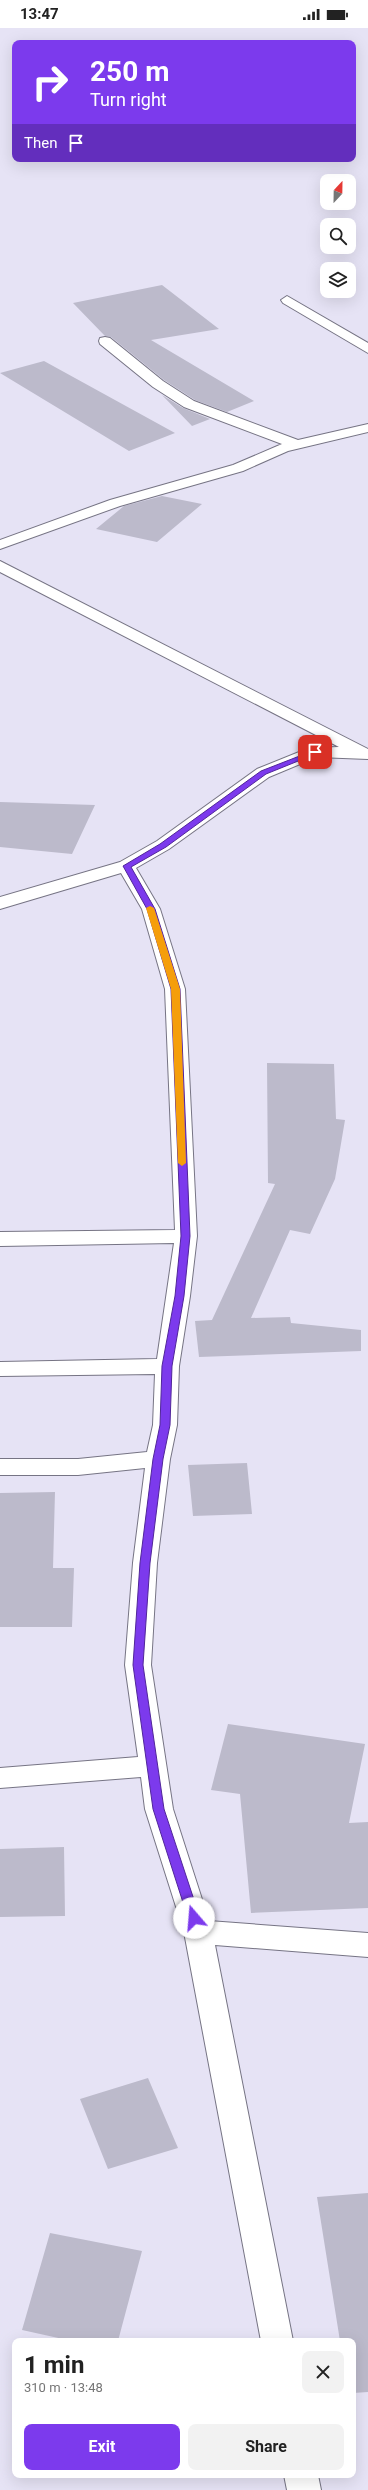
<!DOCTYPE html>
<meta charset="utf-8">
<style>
:root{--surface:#fff;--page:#f2f2f2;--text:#222;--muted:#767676;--accent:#7c3aed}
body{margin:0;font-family:Roboto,sans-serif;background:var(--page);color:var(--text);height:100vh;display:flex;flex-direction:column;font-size:15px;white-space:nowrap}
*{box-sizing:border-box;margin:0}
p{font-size:13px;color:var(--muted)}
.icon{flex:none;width:22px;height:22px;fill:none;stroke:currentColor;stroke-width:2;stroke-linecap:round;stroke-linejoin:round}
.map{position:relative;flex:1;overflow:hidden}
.side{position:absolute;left:12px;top:2310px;width:344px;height:140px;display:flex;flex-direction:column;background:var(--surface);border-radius:8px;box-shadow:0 4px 16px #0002}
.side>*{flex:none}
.top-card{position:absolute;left:12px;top:12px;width:344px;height:122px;border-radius:8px;box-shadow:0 4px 16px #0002;background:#7c3aed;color:#fff;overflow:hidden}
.needle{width:26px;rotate:22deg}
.buttons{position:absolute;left:320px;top:146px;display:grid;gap:8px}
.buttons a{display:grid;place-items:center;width:36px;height:36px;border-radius:8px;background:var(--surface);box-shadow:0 4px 16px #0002;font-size:20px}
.pin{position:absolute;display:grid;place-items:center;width:34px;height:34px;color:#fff;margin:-17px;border-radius:8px;box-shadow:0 2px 6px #0006}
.me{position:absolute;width:44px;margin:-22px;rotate:342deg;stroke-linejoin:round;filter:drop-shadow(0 0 3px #0008)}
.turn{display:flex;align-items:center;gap:14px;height:84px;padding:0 12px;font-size:18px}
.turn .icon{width:52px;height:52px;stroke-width:2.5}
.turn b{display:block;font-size:28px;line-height:34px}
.then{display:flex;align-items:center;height:38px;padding:0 12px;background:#0003;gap:8px;font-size:15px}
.round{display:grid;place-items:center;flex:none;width:42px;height:42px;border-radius:8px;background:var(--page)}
.headline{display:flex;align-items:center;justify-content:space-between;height:68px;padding:0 12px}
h1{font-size:24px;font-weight:700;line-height:30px}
.cta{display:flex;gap:8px;margin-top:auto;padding:8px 12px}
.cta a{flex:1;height:46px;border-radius:8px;background:var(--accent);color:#fff;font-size:16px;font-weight:700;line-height:46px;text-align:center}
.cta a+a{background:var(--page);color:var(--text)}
.status{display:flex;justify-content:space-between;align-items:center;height:28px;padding:0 20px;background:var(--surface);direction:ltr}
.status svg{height:11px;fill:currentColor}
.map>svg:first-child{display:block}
</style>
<div class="status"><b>13:47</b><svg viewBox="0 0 49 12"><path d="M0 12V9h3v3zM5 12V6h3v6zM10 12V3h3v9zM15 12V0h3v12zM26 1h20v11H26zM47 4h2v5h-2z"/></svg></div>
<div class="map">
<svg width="368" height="2462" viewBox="0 0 368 2462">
<rect width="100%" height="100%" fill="#e6e3f5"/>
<path fill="#bcbacb" d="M 162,257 L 219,301 L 151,312 L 254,373 L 227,384 L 195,372 L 164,352 L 111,309 L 105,308 L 73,275 Z
M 44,333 L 175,405 L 129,423 L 0,345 Z
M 162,367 L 183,380 L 210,391 L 192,398 Z
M 162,468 L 202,476 L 157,514 L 96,501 L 124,478 Z
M 0,774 L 95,777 L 72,826 L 0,819 Z
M 267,1035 L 334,1036 L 336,1091 L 345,1092 L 335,1151 L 310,1206 L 290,1202 L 251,1290 L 290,1289 L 291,1295 L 361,1302 L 361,1323 L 199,1329 L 195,1293 L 212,1292 L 275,1156 L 268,1155 Z
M 247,1435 L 252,1486 L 193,1488 L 188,1437 Z
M 55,1464 L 53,1540 L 74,1540 L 72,1599 L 0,1599 L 0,1465 Z
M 228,1696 L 365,1716 L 349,1795 L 368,1794 L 368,1880 L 251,1885 L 240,1766 L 211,1762 Z
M 64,1819 L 65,1888 L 0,1889 L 0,1821 Z
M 148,2050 L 178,2120 L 108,2141 L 80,2071 Z
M 368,2165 L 368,2364 L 353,2365 L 353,2313 L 340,2313 L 317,2169 Z
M 50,2205 L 142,2223 L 118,2313 L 72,2313 L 22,2302 Z"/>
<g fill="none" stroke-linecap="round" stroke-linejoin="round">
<g stroke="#767484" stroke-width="2">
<path id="minor" d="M 287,268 L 368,315 L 368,325 L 283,275 L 281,272 Z
M 105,309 L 110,310 L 163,353 L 194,373 L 298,412 L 368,396 L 368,404 L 288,423 L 243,443 L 120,478 L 0,521 L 0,512 L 110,472 L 233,437 L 282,416 L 184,379 L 153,359 L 100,316 L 99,313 L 100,310 Z
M 0,533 L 368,721 L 368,731 L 317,729 L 269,749 L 169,821 L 136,840 L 160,881 L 185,961 L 197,1208 L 190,1268 L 179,1338 L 177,1397 L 170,1431 L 157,1535 L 151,1637 L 173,1781 L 209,1893 L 368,1905 L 368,1929 L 215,1917 L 293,2313 L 261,2313 L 184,1904 L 145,1781 L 141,1749 L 0,1760 L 0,1740 L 138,1729 L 125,1637 L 133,1535 L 145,1440 L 78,1447 L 0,1447 L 0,1431 L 78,1431 L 147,1424 L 153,1397 L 155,1346 L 0,1348 L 0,1334 L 157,1331 L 174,1215 L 0,1218 L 0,1204 L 175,1202 L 165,961 L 142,881 L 121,845 L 0,881 L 0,869 L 120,834 L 157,813 L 257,741 L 309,720 L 339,719 L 0,544 Z
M 284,2447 L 318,2447 L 321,2462 L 287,2462 Z"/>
</g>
<use href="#minor" fill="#fff" fill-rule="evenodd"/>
</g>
<path fill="#7c3aed" stroke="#51269a" d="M 315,722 L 318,725 L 266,746 L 166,819 L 131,839 L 155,881 L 180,961 L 190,1208 L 184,1268 L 172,1338 L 170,1397 L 163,1431 L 150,1535 L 143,1637 L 164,1781 L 200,1890 L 194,1895 L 188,1890 L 153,1781 L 133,1637 L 140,1535 L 153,1431 L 160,1397 L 162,1338 L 175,1268 L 181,1208 L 171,961 L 147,881 L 123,838 L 160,816 L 261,743 Z"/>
<path fill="#f59e0b" d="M 150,878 L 154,880 L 180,961 L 186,1135 L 182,1138 L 178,1135 L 171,961 L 146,880 Z"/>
</svg>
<div class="buttons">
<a><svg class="needle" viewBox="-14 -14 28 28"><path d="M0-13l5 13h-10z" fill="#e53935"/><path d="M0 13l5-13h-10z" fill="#767676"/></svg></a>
<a><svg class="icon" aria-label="search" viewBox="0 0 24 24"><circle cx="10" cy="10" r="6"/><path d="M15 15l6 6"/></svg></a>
<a><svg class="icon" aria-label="layers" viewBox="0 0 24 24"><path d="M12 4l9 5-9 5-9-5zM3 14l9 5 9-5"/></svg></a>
</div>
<div class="pin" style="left:315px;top:724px;background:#d93025"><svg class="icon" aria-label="arrive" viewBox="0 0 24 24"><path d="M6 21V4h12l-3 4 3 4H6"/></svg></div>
<svg class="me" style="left:194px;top:1890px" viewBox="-20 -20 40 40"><circle r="19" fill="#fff"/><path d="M0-13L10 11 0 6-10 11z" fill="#7c3aed"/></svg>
<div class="top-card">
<div class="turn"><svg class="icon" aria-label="right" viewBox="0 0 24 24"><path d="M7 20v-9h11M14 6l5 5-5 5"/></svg><div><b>250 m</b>Turn right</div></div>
<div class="then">Then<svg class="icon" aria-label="arrive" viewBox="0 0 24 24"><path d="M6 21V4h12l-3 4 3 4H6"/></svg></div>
</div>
<section class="side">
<div class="headline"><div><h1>1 min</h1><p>310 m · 13:48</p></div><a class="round"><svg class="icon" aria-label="close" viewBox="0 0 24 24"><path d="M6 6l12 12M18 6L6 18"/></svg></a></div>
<div class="cta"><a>Exit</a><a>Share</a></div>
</section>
</div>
